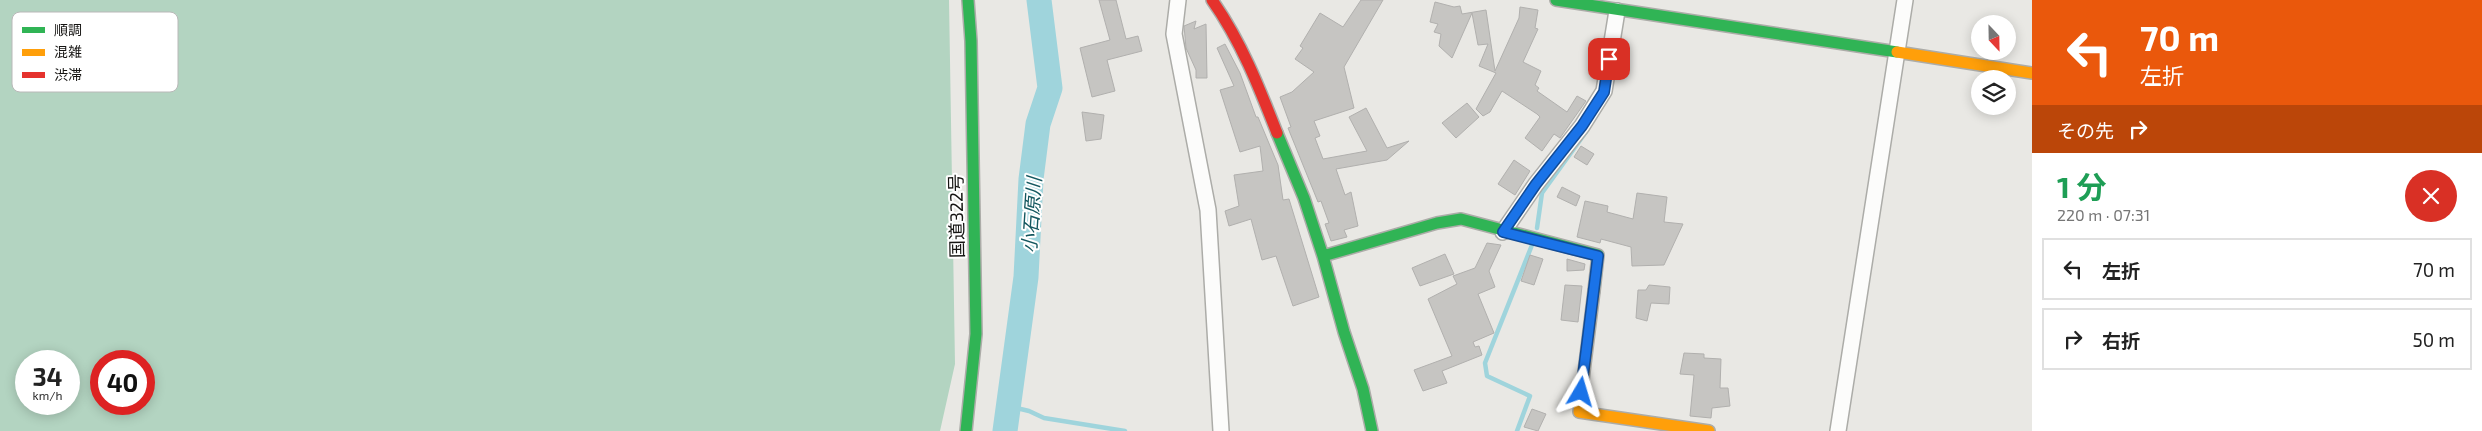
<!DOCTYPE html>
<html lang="ja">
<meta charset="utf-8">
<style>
:root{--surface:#fff;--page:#f2f2f2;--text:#222;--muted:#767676;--line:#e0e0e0}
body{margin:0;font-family:"Exo 2","Noto Sans JP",sans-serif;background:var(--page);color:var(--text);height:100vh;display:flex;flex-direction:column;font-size:19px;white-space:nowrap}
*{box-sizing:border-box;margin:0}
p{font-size:16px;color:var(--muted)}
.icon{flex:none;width:28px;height:28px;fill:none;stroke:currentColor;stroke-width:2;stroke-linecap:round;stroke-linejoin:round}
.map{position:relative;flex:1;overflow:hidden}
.details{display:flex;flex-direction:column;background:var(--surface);width:450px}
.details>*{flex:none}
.banner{background:#ea580c;color:#fff;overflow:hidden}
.needle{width:32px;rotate:158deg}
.tools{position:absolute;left:1971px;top:15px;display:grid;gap:10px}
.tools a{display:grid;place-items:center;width:45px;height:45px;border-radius:50%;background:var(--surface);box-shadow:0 2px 12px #0003;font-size:25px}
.speed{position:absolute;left:15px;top:350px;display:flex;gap:10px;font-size:25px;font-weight:700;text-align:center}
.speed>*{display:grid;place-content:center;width:65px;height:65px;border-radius:50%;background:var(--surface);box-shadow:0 2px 12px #0003;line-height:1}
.speed small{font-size:12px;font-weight:400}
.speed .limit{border:8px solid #d22;background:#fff;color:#111}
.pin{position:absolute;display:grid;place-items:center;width:42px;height:42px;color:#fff;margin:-21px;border-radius:10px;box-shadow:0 2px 8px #0006}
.me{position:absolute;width:55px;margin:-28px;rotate:7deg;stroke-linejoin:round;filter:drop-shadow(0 0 4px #0008)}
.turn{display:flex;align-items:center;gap:18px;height:105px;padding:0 25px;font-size:22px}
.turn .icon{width:65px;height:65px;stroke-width:2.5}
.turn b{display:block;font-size:35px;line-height:42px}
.then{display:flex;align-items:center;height:48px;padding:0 25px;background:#0003;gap:10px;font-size:19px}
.round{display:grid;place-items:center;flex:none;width:52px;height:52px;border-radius:26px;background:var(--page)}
.headline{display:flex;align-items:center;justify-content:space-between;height:85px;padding:0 25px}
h1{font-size:30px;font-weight:700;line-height:38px;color:#1e9e55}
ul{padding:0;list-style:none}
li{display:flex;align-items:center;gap:15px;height:62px;margin:0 10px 8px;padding:0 15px;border:2px solid var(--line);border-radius:0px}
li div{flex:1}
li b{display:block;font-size:19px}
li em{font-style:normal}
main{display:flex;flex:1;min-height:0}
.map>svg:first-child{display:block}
</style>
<main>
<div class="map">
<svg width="2032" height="431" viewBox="0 0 2032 431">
<rect width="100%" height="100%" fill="#e9e8e4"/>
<path fill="#b3d4c1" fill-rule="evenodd" d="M 0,0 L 949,0 L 955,364 L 940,431 L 0,431 ZM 26,361 L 69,361 L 69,404 L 26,404 ZM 101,361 L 144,361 L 144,404 L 101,404 Z"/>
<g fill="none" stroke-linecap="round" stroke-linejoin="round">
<path stroke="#9fd4dc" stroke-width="4.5" d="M 1537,228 L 1542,193 L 1586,132
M 1008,406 L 1029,411 L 1044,418 L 1125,431
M 1517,431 L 1530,396 L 1487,376 L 1485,363 L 1532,245"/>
<path stroke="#9fd4dc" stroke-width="25" d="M 1005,431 L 1026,277 L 1031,179 L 1038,124 L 1050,88 L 1039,0"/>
</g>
<path fill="#c6c5c2" stroke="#b1b0ae" d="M 1099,0 L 1116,0 L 1126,39 L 1138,36 L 1142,51 L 1107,60 L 1115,91 L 1092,97 L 1080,48 L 1110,40 Z
M 1361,0 L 1383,0 L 1344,67 L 1354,108 L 1314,121 L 1320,136 L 1315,138 L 1323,159 L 1367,151 L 1349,117 L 1366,108 L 1387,148 L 1409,141 L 1387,160 L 1336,169 L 1345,195 L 1351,192 L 1358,226 L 1344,230 L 1347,237 L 1331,241 L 1325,224 L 1329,223 L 1321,201 L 1318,202 L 1288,128 L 1291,127 L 1280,97 L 1292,92 L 1314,72 L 1295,59 L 1303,48 L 1300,46 L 1320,13 L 1343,27 Z
M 1435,2 L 1454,7 L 1460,6 L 1462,14 L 1486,10 L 1495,71 L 1519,18 L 1520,7 L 1538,10 L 1535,28 L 1538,29 L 1523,62 L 1541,71 L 1535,85 L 1539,88 L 1537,91 L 1567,112 L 1577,96 L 1586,101 L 1560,138 L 1554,134 L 1542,151 L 1525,138 L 1540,117 L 1537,114 L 1502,91 L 1490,112 L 1483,116 L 1476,109 L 1496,73 L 1479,66 L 1488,44 L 1478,45 L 1472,13 L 1452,58 L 1439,46 L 1441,34 L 1434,32 L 1438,24 L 1430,22 Z
M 1196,21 L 1194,29 L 1206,24 L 1207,78 L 1196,78 L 1196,70 L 1186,48 L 1184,26 Z
M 1225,44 L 1240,73 L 1256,117 L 1258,117 L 1278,165 L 1283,200 L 1289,199 L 1319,297 L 1293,306 L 1276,256 L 1262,260 L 1251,219 L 1229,226 L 1225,211 L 1239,206 L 1234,175 L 1263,171 L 1260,146 L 1240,152 L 1220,90 L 1234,86 L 1217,48 Z
M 1467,103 L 1479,117 L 1456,138 L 1442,123 Z
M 1082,112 L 1104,115 L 1101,139 L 1086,141 Z
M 1581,146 L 1594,154 L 1587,165 L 1574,157 Z
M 1514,160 L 1530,171 L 1515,195 L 1498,184 Z
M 1562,187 L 1580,196 L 1576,206 L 1557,197 Z
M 1637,193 L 1667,197 L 1664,222 L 1683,224 L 1664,265 L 1632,266 L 1631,247 L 1601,239 L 1600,243 L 1577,237 L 1585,201 L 1608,206 L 1607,212 L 1633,219 Z
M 1487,243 L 1501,245 L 1489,271 L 1495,287 L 1478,294 L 1494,333 L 1473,342 L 1475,347 L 1479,346 L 1482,355 L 1442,371 L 1447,383 L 1423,391 L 1414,370 L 1452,356 L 1428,299 L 1457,284 L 1453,276 L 1475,268 Z
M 1445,254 L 1454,274 L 1420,286 L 1412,268 Z
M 1530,255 L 1543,259 L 1534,285 L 1521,281 Z
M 1567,259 L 1585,264 L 1584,270 L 1567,271 Z
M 1565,285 L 1582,286 L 1578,322 L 1561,320 Z
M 1649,285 L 1670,287 L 1669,304 L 1651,303 L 1647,321 L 1636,318 L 1638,290 L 1646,290 Z
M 1684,353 L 1704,354 L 1704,358 L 1721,359 L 1720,388 L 1728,388 L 1730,406 L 1712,408 L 1711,418 L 1690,416 L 1694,375 L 1680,374 Z
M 1532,409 L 1546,414 L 1538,431 L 1524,427 Z"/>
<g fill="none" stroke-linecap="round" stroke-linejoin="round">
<g stroke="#acaca8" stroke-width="18">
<path id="street" d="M 1178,0 L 1174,34 L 1208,210 L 1221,431
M 1503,232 L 1536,184 L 1582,126 L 1604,91 L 1617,11
M 1838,431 L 1905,0"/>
</g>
<g stroke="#acaca8" stroke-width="14">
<path id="fast" d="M 1556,0 L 1897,52
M 1277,133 L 1304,198 L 1323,256 L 1344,332 L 1363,389 L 1372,431
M 1323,256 L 1437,223 L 1461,219 L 1598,255 L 1594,291
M 966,431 L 976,334 L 971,41 L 968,0"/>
</g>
<g stroke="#acaca8" stroke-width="14">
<path id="slow" d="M 1897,52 L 2032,73
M 1594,291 L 1579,412 L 1709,431"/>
</g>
<g stroke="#acaca8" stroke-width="14">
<path id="jam" d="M 1212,0 C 1241,41 1259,87 1277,133"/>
</g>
<use href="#street" stroke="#fcfcfb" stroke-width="15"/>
<use href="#fast" stroke="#30b455" stroke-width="11"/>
<use href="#slow" stroke="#ff9f0a" stroke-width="11"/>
<use href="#jam" stroke="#e5322d" stroke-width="11"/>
</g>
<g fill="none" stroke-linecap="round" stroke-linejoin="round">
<g stroke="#114b97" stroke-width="12">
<path id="route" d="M 1581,392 L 1598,256 L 1503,232 L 1536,184 L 1582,126 L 1604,92 L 1609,59"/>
</g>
<use href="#route" stroke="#1a73e8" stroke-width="9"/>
</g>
<g text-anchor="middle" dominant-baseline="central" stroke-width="4" stroke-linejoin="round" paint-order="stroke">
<g font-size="18" fill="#151412" stroke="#fff">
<text transform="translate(956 216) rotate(-91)">国道322号</text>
</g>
<g font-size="19" font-style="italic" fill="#14575f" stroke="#fff">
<text transform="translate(1031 215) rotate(-86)">小石原川</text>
</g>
</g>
<rect x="12" y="12" width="166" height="80" rx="8" fill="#fff" stroke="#b9b8b8" stroke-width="1"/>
<rect x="22" y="27" width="23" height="6" fill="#30b455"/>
<rect x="22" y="49" width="23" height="7" fill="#ff9f0a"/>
<rect x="22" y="72" width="23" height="6" fill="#e5322d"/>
<g font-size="14" fill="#151412">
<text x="54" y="35">順調</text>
<text x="54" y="57">混雑</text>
<text x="54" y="80">渋滞</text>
</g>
</svg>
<div class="tools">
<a><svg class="needle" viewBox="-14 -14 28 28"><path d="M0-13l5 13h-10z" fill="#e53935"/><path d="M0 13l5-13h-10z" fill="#767676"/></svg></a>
<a><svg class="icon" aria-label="layers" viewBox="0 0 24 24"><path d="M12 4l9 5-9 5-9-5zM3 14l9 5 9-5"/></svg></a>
</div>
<div class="speed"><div>34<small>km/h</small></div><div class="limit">40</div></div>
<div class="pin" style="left:1609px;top:59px;background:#d93025"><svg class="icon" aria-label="arrive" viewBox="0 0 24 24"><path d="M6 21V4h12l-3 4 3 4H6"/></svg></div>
<svg class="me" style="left:1581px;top:392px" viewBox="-20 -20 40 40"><path d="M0-17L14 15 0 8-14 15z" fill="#1a73e8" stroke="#fff" stroke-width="4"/></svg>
</div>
<section class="details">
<div class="banner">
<div class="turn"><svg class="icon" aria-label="left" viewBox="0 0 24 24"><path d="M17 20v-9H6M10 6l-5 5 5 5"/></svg><div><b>70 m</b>左折</div></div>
<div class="then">その先<svg class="icon" aria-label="right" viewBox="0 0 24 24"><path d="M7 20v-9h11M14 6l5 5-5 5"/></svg></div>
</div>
<div class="headline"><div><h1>1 分</h1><p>220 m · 07:31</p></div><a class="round" style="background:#d93025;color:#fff"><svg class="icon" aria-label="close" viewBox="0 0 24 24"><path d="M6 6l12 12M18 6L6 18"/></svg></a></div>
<ul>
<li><svg class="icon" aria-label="left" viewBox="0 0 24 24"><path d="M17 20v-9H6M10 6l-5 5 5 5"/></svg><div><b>左折</b></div><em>70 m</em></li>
<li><svg class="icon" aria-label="right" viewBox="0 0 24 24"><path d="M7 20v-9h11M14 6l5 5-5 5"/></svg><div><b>右折</b></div><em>50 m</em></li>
</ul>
</section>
</main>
